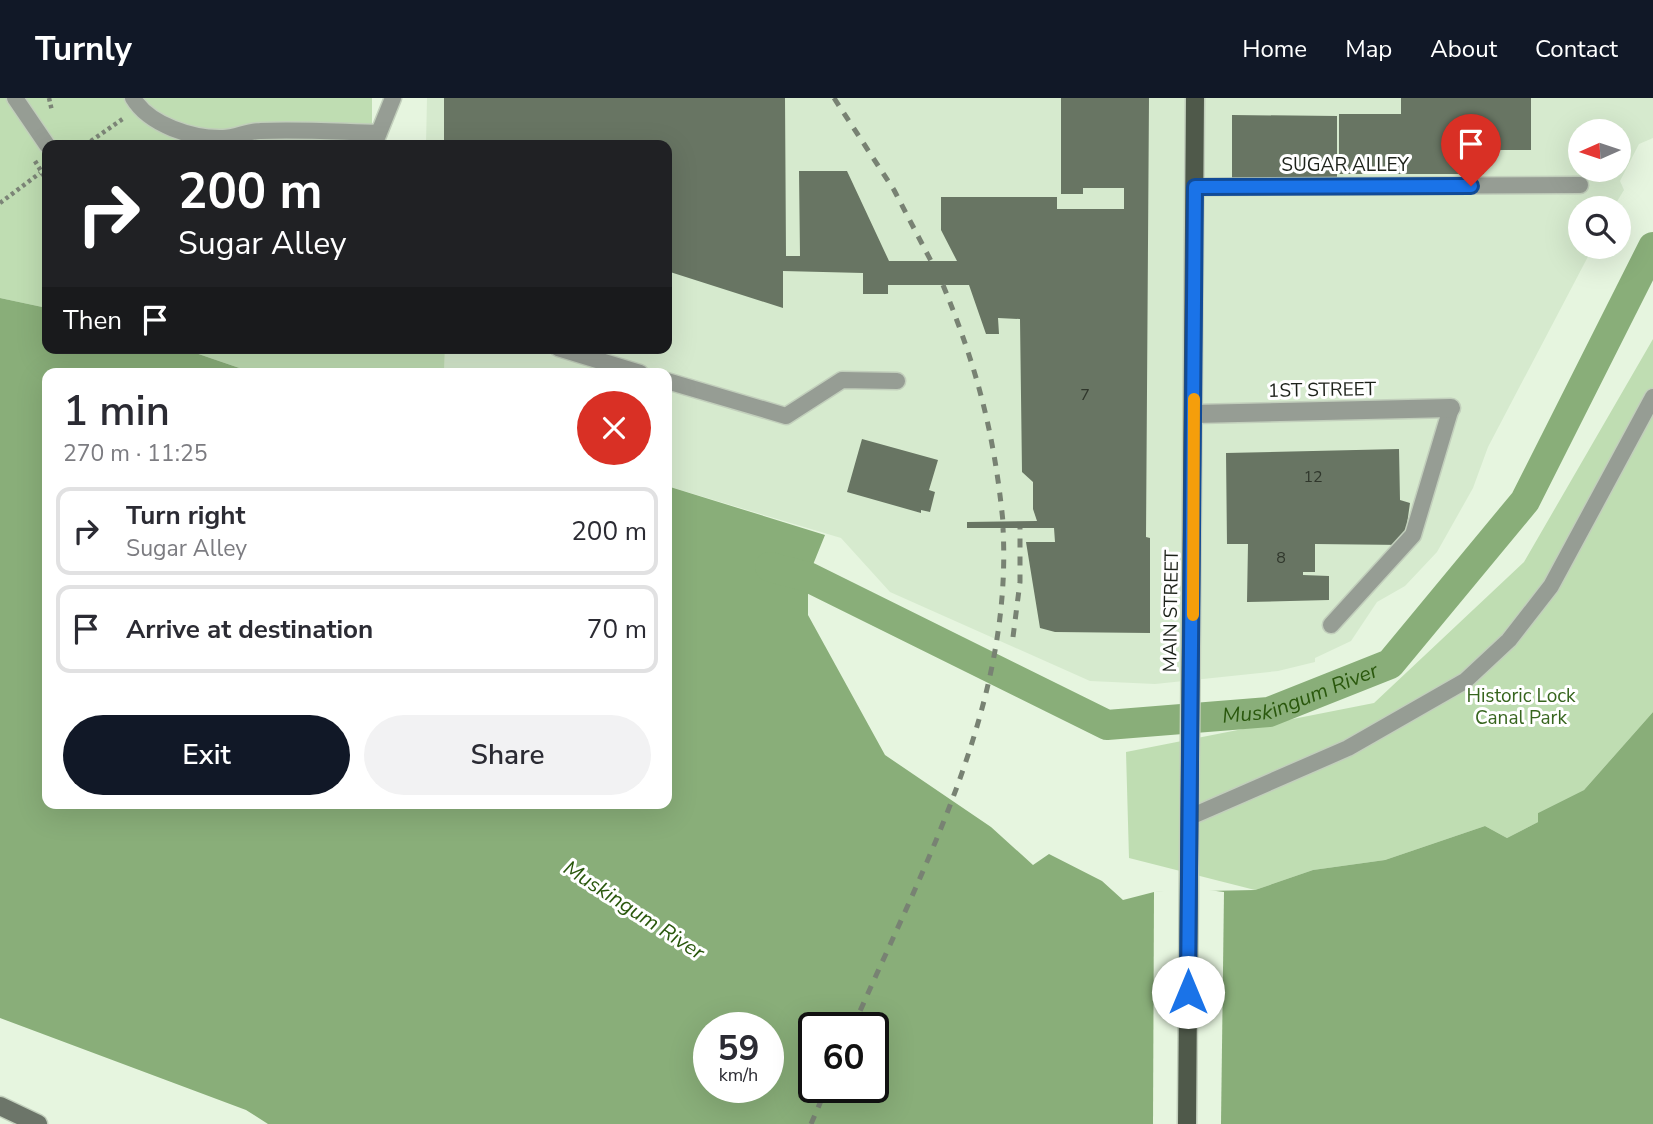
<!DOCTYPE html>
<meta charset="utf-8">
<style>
:root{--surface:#fff;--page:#f2f2f3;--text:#2b2b33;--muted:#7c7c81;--line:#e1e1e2;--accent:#111827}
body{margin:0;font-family:"Nunito Sans",sans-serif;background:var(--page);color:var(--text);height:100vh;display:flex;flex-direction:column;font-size:26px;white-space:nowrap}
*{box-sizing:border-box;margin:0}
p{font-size:23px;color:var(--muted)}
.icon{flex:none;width:38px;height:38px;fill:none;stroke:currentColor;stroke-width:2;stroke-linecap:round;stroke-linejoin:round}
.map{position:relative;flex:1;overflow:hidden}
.sheet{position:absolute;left:42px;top:270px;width:630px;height:441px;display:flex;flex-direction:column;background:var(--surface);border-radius:14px;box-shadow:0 7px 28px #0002}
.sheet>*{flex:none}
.top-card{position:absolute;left:42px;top:42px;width:630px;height:214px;border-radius:14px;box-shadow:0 7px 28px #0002;background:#202124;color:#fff;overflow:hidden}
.needle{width:46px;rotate:267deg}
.buttons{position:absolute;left:1568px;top:21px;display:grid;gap:14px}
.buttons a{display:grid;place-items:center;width:63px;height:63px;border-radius:50%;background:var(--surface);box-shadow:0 7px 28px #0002;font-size:35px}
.speed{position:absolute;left:693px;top:914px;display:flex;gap:14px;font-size:35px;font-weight:700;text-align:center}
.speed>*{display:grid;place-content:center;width:91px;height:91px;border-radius:50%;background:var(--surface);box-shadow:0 7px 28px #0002;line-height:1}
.speed small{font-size:18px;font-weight:400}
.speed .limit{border:4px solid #111;border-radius:10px;background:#fff;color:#111}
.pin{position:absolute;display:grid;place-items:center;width:60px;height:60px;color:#fff;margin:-72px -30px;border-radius:50% 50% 50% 0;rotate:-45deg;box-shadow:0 0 7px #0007}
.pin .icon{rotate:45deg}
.me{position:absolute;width:77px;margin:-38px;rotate:0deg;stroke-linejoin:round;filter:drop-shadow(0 0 5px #0008)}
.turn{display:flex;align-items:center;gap:24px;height:147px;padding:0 21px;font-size:32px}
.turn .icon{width:91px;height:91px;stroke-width:2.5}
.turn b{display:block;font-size:49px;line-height:60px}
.then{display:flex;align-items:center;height:66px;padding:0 21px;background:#0003;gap:14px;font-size:26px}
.round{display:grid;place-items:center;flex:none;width:74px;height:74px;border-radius:37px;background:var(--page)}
.head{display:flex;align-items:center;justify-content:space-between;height:119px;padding:0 21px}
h1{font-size:42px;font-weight:600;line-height:52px}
.action{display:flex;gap:14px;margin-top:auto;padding:14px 21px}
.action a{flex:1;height:80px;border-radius:42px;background:var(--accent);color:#fff;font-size:28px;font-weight:600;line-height:80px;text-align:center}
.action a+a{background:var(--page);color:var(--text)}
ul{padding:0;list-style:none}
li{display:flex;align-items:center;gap:21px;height:88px;margin:0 14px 10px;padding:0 7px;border:4px solid var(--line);border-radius:14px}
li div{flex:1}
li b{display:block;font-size:26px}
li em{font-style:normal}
header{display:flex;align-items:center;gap:42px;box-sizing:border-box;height:98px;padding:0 35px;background:var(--accent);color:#fff}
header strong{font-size:33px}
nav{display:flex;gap:38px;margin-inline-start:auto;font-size:24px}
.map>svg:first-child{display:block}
</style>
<header>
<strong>Turnly</strong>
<nav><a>Home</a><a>Map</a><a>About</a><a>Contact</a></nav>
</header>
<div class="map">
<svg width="1653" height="1026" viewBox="0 0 1653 1026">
<rect width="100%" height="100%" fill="#e6f5df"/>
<path fill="#d6eace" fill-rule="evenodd" d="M 427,0 L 1653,0 L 1653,40 L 1639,46 L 1620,83 L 1624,92 L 1613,110 L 1580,110 L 1580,149 L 1593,149 L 1488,349 L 1473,390 L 1437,454 L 1405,488 L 1377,504 L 1351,543 L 1315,560 L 1315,564 L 1278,573 L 1155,586 L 1090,583 L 890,494 L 841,440 L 667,388 L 667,275 L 444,275 L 445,250 L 667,250 L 667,47 L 426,47 ZM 1580,33 L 1619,33 L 1619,72 L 1580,72 Z"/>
<path fill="#bfddb2" d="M 0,0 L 372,0 L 372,47 L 47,47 L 47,210 L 0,200 Z
M 1653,241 L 1653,614 L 1584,692 L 1538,715 L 1538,724 L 1507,740 L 1485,728 L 1385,762 L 1313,772 L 1255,792 L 1129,760 L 1126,654 L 1374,605 L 1524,464 Z
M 181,250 L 445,250 L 444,275 L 254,275 Z"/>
<path fill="#89ae79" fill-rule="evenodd" d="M 0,200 L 47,210 L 47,250 L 181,250 L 254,275 L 47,275 L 47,705 L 667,705 L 667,388 L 825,437 L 808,479 L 808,517 L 885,657 L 991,729 L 1033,767 L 1049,756 L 1102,783 L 1123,802 L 1154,794 L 1255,792 L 1313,772 L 1385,762 L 1485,728 L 1507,740 L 1538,724 L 1538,715 L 1584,692 L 1653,614 L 1653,1026 L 268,1026 L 246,1012 L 0,920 ZM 709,929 L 768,929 L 768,989 L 709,989 ZM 814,929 L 873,929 L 873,989 L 814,989 Z"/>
<path fill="#e6f5df" d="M 1193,790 L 1224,794 L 1221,1026 L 1153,1026 L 1154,794 Z"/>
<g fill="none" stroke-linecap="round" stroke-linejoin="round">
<path stroke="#89ae79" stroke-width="30" id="s1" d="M 770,469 L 808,479 L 1107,627 L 1269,614 L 1390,566 L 1525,403 L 1653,149"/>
</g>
<path fill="#687563" d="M 444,0 L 785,0 L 786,158 L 800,158 L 799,73 L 847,73 L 889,163 L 957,163 L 941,132 L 941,99 L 1057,99 L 1057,111 L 1124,111 L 1124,90 L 1083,90 L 1083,96 L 1061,96 L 1061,0 L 1149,0 L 1146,439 L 1150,440 L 1150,535 L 1055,534 L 1040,530 L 1026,444 L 1055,444 L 1054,430 L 967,430 L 967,424 L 1037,423 L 1033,411 L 1033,384 L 1022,374 L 1020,221 L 998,220 L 999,236 L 986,236 L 969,187 L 888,187 L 888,196 L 863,196 L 863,175 L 783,173 L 783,210 L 667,173 L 667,47 L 444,47 Z
M 1401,0 L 1531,0 L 1531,52 L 1484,52 L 1484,76 L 1339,76 L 1339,16 L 1401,16 Z
M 1232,17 L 1337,18 L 1337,83 L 1232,82 Z
M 862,341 L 938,362 L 929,392 L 935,394 L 930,414 L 921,412 L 921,415 L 847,394 Z
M 1399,351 L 1400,402 L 1410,405 L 1404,447 L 1315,446 L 1315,474 L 1303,474 L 1303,477 L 1329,478 L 1329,502 L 1247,504 L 1248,446 L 1227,446 L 1226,355 Z"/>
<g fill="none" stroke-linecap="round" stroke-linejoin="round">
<g stroke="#c2cfbc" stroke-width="19">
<path id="lane" d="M 15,0 L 47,47
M 133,0 C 149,27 193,41 223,40 C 235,40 248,33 260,33 C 299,31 339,34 379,35
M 374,47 L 393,0
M 1195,89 L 1580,87
M 558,250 L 640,275
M 667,283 L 786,318 L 842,282 L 897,283
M 1331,527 L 1413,437 L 1451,310
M 1190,719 L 1348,650 L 1465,583 L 1509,542 L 1551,488 L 1653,299"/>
</g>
<g stroke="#c2cfbc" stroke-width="21">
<path id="street" d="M 1194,316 L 1451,310"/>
</g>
<g stroke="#c2cfbc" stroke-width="21">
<path id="secondary" d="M 0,1008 L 38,1026"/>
</g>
<g stroke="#c2cfbc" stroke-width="21">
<path id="primary" d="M 1187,1026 L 1195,0"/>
</g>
<path stroke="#7c8577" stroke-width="4.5" stroke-dasharray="3.5 3.5" stroke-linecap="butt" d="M 49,0 L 52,13
M 85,47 L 124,20
M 35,63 L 47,83
M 0,105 L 40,75"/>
<use href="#lane" stroke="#969d94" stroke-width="16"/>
<use href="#street" stroke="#969d94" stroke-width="18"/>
<use href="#secondary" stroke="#6c7569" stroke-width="18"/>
<use href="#primary" stroke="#4f594a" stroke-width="18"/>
<path stroke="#788273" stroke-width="5" stroke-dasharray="9 9" stroke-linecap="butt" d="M 834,0 L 894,92 L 931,163
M 943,187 C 977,270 994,334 1003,424
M 1013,539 L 1020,484 L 1020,430
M 853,929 C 922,771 1013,608 1003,430
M 811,1026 L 827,989"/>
</g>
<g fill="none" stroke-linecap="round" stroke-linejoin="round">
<g stroke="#114b97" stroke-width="18">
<path id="route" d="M 1188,894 L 1195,89 L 1471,88"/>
</g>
<use href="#route" stroke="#1a73e8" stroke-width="12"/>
<path stroke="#f59e0b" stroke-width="12" d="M 1193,517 L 1194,301"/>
</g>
<g text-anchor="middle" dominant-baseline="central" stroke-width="6" stroke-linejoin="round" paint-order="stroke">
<g font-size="16" fill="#30372c">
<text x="1085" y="297">7</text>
<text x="1313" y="379">12</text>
<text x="1281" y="460">8</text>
</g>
<g font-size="19" fill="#1d221a" stroke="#fff">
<text x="1345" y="67">SUGAR ALLEY</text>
<text transform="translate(1322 292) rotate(-1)">1ST STREET</text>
<text transform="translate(1171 513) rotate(-89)">MAIN STREET</text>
</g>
<g font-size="19" fill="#37651e" stroke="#fff">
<text x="1521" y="598">Historic Lock<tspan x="1521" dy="22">Canal Park</tspan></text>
</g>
<g font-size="21" font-style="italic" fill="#2a580d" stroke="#fff">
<text stroke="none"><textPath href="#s1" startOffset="570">Muskingum River</textPath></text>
<text transform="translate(634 812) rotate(33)">Muskingum River</text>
</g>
</g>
</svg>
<div class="buttons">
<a><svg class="needle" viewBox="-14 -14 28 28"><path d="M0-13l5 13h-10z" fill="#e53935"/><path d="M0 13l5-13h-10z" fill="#7c7c81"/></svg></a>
<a><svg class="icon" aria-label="search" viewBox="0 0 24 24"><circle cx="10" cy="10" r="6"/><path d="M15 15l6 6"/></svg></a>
</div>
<div class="speed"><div>59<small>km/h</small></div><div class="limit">60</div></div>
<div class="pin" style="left:1471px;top:88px;background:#d93025"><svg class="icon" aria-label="arrive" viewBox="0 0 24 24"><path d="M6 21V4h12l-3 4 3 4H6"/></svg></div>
<svg class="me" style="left:1188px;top:894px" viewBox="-20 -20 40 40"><circle r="19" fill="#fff"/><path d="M0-13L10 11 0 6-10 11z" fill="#1a73e8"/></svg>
<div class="top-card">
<div class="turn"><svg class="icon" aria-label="right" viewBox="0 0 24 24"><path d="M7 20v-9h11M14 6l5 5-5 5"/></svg><div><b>200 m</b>Sugar Alley</div></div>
<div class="then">Then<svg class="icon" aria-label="arrive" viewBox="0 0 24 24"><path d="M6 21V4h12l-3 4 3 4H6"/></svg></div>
</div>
<section class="sheet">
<div class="head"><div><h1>1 min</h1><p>270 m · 11:25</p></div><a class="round" style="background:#d93025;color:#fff"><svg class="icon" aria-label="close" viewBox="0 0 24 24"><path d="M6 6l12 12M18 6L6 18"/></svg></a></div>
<ul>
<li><svg class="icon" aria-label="right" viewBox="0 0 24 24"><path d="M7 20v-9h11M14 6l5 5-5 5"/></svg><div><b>Turn right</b><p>Sugar Alley</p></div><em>200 m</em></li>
<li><svg class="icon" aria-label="arrive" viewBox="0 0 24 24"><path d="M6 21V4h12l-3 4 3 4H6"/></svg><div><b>Arrive at destination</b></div><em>70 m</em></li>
</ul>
<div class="action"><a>Exit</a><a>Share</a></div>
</section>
</div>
